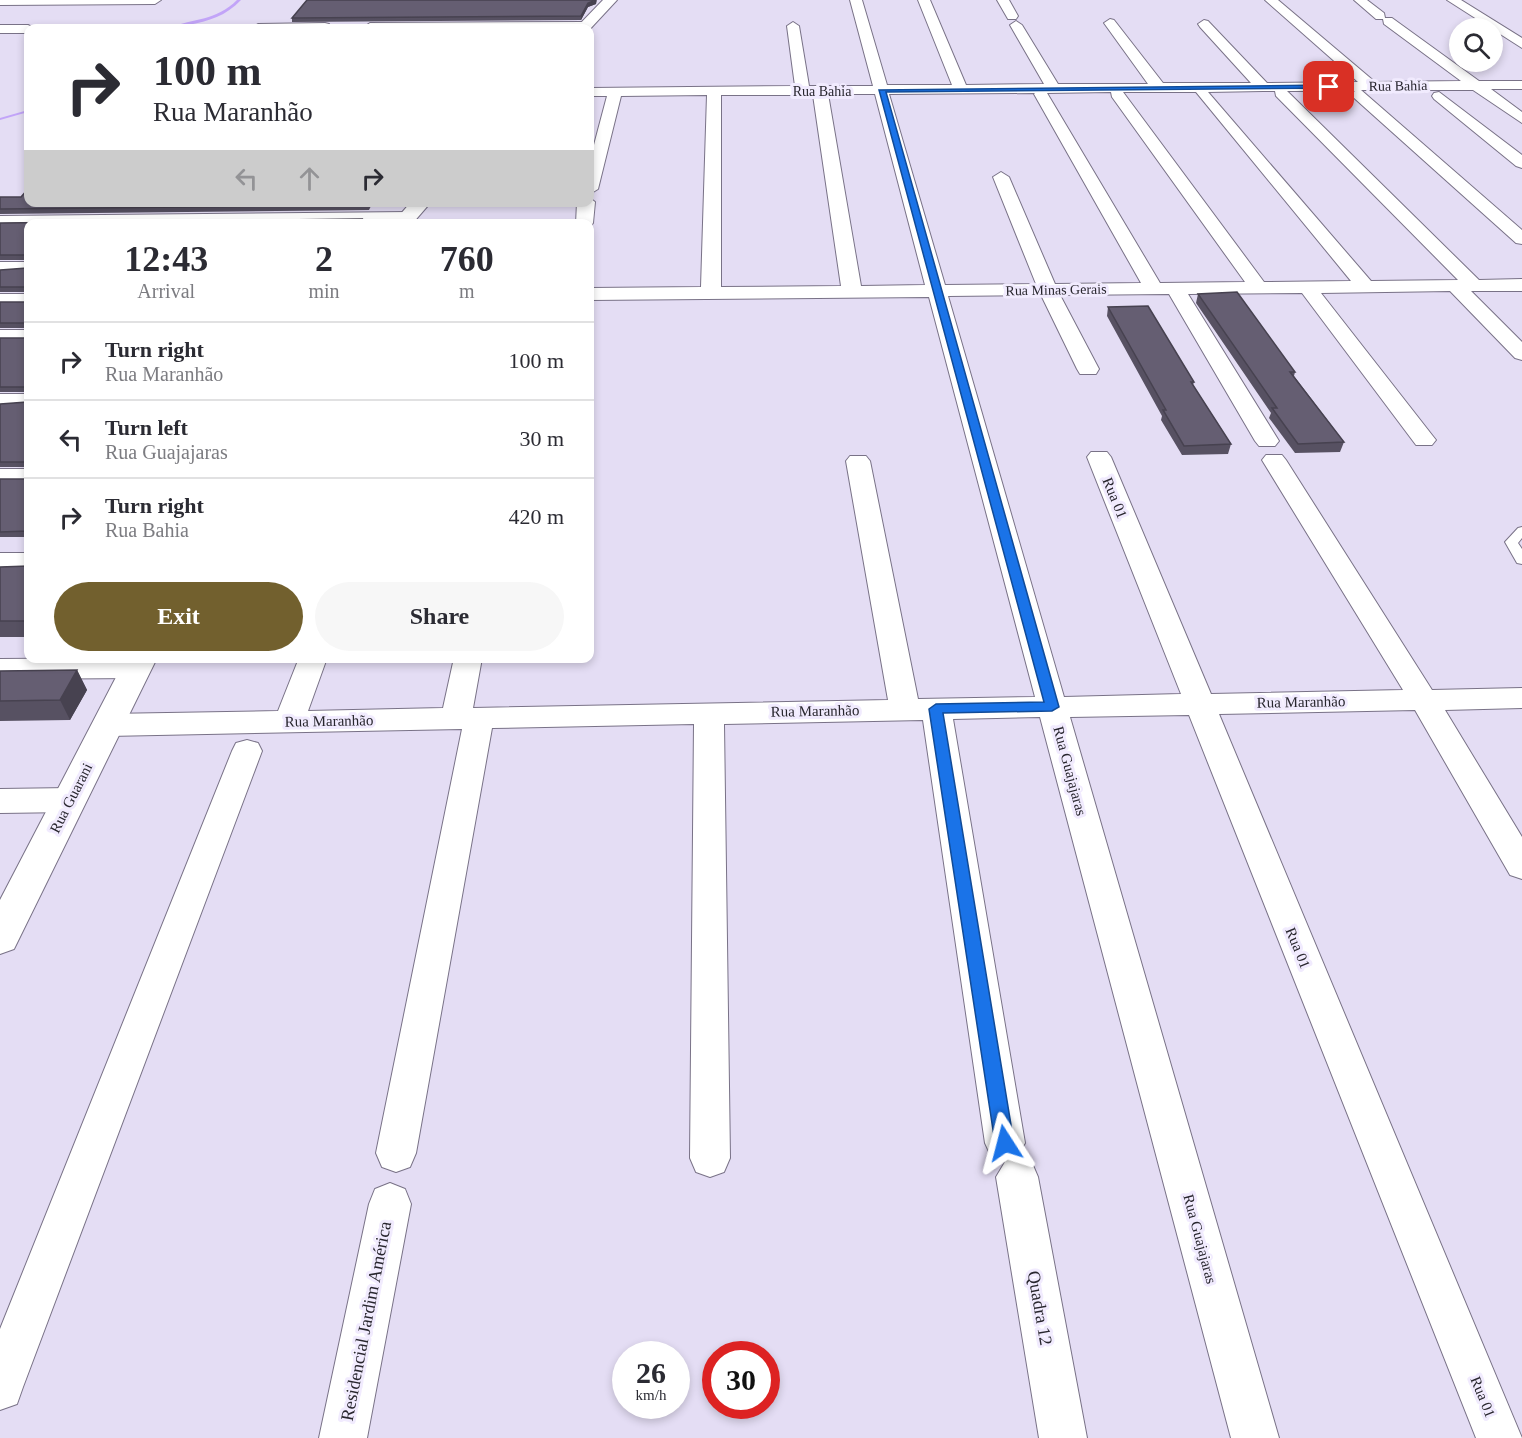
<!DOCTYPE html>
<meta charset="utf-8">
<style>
:root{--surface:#fff;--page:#f7f7f7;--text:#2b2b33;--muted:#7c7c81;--line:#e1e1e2;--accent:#72602e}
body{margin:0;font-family:"Times New Roman",serif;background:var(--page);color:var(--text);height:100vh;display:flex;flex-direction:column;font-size:22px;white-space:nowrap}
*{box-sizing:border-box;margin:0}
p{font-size:20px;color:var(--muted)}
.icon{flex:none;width:33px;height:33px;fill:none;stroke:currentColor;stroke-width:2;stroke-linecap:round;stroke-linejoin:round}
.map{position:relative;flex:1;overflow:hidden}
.drawer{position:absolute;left:24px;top:219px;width:570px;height:444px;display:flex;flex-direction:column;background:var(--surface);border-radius:12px;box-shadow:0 3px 9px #0003}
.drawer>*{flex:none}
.top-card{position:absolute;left:24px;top:24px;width:570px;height:183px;border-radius:12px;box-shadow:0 3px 9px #0003;background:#fff;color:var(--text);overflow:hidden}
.controls{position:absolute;left:1449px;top:18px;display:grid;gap:12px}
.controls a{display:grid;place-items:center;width:54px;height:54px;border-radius:50%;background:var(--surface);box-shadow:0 3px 9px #0003;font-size:30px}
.speed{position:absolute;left:612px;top:1341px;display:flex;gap:12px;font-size:30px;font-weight:700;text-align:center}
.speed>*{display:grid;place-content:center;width:78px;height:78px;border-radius:50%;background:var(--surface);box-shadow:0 3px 9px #0003;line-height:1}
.speed small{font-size:15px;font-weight:400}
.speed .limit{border:9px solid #d22;background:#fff;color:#111}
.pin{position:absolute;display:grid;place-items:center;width:51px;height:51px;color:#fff;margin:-26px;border-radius:12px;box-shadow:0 3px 9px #0006}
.me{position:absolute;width:66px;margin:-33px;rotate:351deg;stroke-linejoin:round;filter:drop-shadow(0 0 4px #0008)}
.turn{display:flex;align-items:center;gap:21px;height:126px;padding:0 30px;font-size:27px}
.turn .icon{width:78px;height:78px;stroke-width:2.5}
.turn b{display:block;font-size:42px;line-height:51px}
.lanes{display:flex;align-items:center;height:57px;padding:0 30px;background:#0003;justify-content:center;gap:30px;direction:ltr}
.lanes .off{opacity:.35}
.eta{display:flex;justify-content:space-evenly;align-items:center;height:102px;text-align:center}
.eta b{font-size:36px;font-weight:600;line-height:42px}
.cta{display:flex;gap:12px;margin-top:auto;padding:12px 30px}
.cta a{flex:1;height:69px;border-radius:36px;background:var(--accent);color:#fff;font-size:24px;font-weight:600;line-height:69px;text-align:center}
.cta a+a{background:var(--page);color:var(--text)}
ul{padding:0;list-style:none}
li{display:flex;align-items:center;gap:18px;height:78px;padding:0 30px;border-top:2px solid var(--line)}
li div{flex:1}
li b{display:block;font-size:22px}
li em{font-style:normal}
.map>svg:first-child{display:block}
</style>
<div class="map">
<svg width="1522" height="1438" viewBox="0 0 1522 1438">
<rect width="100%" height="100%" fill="#e4ddf4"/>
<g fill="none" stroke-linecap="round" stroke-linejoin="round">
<path fill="#c2a4f8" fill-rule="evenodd" d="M 237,0 L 241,0 C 226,16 209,21 188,25 C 182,27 175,29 169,28 C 194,18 216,21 237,0 Z
M 28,110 L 28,112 L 0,120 L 0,118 Z"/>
<g stroke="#797287" stroke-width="2">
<path id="service" d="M 1522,527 L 1522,538 L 1518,543 L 1522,549 L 1522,564 L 1517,563 L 1505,542 L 1518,528 Z"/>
</g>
<g stroke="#797287" stroke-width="2">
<path id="minor" d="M 0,0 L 161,0 L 155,4 L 0,5 Z
M 850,0 L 862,0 L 887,85 L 952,85 L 918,0 L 930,0 L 966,85 L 1044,84 L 1010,25 L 1016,21 L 1022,25 L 1058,84 L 1148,84 L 1104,23 L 1110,19 L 1114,20 L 1163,83 L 1251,83 L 1200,27 L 1198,24 L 1204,20 L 1208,21 L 1267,83 L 1358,82 L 1265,0 L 1278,0 L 1375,82 L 1461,81 L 1384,24 L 1383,19 L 1376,19 L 1354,0 L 1367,0 L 1384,13 L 1385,18 L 1392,18 L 1479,81 L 1522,81 L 1522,89 L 1491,89 L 1522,112 L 1522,123 L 1473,90 L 1361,90 L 1522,230 L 1522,244 L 1516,243 L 1353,97 L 1351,94 L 1355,91 L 1287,91 L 1479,280 L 1522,279 L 1522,291 L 1471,291 L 1522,342 L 1522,360 L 1515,358 L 1450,291 L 1321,293 L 1432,435 L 1436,440 L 1432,445 L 1416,445 L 1302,293 L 1188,294 L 1279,441 L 1275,446 L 1259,446 L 1255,441 L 1169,294 L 1060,295 L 1099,369 L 1096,374 L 1080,374 L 1077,369 L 1041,295 L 948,296 L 1064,697 L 1181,694 L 1087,457 L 1091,452 L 1107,452 L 1111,457 L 1211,694 L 1403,690 L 1262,460 L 1266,455 L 1282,455 L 1286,460 L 1432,690 L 1522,688 L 1522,708 L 1445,710 L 1522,837 L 1522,879 L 1510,875 L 1415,710 L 1219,714 L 1522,1438 L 1476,1438 L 1189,715 L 1070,717 L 1279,1438 L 1231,1438 L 1040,717 L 953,719 L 1025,1143 L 1017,1157 L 1032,1163 L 1038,1177 L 1087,1438 L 1039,1438 L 996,1177 L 1005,1162 L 991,1156 L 985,1143 L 923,720 L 724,724 L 730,1158 L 724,1172 L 710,1177 L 696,1172 L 690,1158 L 694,724 L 492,728 L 416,1153 L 410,1167 L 396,1172 L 382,1167 L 376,1153 L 462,729 L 108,736 L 97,732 L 93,725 L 97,718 L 108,714 L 278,711 L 299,658 L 327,658 L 308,711 L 443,708 L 454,658 L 482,658 L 473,708 L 888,700 L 846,461 L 850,456 L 866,456 L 870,461 L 918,699 L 1035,697 L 929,297 L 590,300 L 590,288 L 701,287 L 707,95 L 621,96 L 598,189 L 590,194 L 590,160 L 607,96 L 590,96 L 590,88 L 795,86 L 787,26 L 793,22 L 799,26 L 809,86 L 873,86 ZM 1263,91 L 1275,91 L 1276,96 L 1458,280 L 1371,281 L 1208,92 ZM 1111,92 L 1112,97 L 1245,282 L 1160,283 L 1047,93 ZM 1123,92 L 1196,92 L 1351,281 L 1264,282 ZM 1035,93 L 1034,94 L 1141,283 L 1055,284 L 1009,177 L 1001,172 L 993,177 L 1036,284 L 945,285 L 889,94 ZM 828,94 L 875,94 L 925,285 L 861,286 ZM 721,95 L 813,95 L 841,286 L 721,287 Z
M 997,0 L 1009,0 L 1018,16 L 1016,19 L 1008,19 Z
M 1447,0 L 1461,0 L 1522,38 L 1522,48 Z
M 586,22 L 592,26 L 590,29 L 364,27 L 370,23 Z
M 325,23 L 329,24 L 330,28 L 252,28 L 258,24 Z
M 0,25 L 28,25 L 34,28 L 28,28 L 28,33 L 0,33 Z
M 1439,92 L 1522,155 L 1522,168 L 1516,166 L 1434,99 L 1432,96 L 1434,93 Z
M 590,198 L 595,202 L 593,223 L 590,227 L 590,224 L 576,224 L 577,202 L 590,202 Z
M 408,212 L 414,213 L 417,217 L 414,221 L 28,224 L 28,226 L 0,226 L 0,216 Z
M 0,262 L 28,262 L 28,272 L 0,274 Z
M 0,294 L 28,294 L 28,306 L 0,306 Z
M 0,330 L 28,330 L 28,342 L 0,342 Z
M 0,394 L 28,394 L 28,406 L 0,408 Z
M 0,469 L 28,469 L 28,483 L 0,483 Z
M 0,553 L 28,553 L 28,569 L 0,569 Z
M 137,658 L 147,661 L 151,668 L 147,675 L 137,678 L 0,679 L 0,659 Z
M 247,740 L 258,743 L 262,751 L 23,1387 L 17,1404 L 0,1410 L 0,1329 L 232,751 L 236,743 Z
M 70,788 L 81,792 L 86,800 L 81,808 L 70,812 L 0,813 L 0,789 Z
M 390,1183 L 405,1189 L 411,1204 L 367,1438 L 319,1438 L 369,1204 L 375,1189 Z"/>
</g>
<g stroke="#797287" stroke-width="2">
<path id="tertiary" d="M 603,0 L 617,0 L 590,29 L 576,28 Z
M 411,202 L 431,202 L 412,224 L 392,224 Z
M 126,658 L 157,658 L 14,949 L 0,954 L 0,900 Z"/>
</g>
<use href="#service" fill="#fff" fill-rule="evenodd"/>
<use href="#minor" fill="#fff" fill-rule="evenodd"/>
<use href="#tertiary" fill="#fff" fill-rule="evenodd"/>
</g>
<path fill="#575162" d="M 596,4 L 588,7 L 581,20 L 292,22 L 292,18 Z
M 0,197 L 28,202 L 390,202 L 388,206 L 371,206 L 369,210 L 0,214 Z
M 362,219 L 363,224 L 28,224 L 28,537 L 0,537 L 0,479 L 27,479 L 27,467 L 0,467 L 0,404 L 27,402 L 27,392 L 0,392 L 0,338 L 27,338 L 27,328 L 0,328 L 0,302 L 27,302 L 27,292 L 0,292 L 0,270 L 27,268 L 27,260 L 0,260 L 0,223 Z
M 1198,294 L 1295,372 L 1294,376 L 1344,442 L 1340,452 L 1295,453 L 1269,418 L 1271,413 L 1196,303 Z
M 1108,307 L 1194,382 L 1193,385 L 1231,444 L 1228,454 L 1182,455 L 1161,420 L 1162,416 L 1107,316 Z
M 28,566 L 28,637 L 0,637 L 0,567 Z
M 77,670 L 87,690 L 70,720 L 0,721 L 0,671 Z"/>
<path fill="#474250" d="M 597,0 L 596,4 L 588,7 L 581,20 L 581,16 L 588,3 Z
M 77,670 L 87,690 L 70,720 L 60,700 Z"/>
<path fill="#655e72" stroke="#474250" stroke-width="1.5" d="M 307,0 L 596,0 L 588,3 L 581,16 L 292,18 Z
M 284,26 L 569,27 L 569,28 L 282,28 Z
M 28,189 L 28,202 L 370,202 L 368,205 L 0,209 L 0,197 L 21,197 Z
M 362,219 L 359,224 L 28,224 L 28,531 L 0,532 L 0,479 L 27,479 L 27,462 L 0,462 L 0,404 L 27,402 L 27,387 L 0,387 L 0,338 L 27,338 L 27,323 L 0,323 L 0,302 L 27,302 L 27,287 L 0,287 L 0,270 L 27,268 L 27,255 L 0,255 L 0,223 Z
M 1237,292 L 1295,372 L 1290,372 L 1344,442 L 1298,444 L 1272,408 L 1277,408 L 1198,294 Z
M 1148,306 L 1194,382 L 1191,382 L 1231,444 L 1184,446 L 1163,410 L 1166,410 L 1108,307 Z
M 28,566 L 28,621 L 0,621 L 0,567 Z
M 77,670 L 60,700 L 0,701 L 0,671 Z"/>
<path fill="#1a73e8" stroke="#114b97" stroke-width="1.5" d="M 1329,85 L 1331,88 L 886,92 L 1059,707 L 1052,711 L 943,713 L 1014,1143 L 1011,1149 L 1005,1152 L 998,1149 L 995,1143 L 929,709 L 936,704 L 1044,702 L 879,90 Z"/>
<g text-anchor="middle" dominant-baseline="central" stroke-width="6" stroke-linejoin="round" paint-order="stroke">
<g font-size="14" fill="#28262e" stroke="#f1ebfe">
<text transform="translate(1398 86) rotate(-1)">Rua Bahia</text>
<text x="822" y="91">Rua Bahia</text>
<text transform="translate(1056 290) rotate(-1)">Rua Minas Gerais</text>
</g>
<g font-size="15" fill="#28262e" stroke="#f1ebfe">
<text transform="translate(1115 498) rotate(68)">Rua 01</text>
<text transform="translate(1301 702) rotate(-1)">Rua Maranhão</text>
<text transform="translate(815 711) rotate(-1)">Rua Maranhão</text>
<text transform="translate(329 721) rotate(-1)">Rua Maranhão</text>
<text transform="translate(1070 771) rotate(75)">Rua Guajajaras</text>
<text transform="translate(71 798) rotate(-63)">Rua Guarani</text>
<text transform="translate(1298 948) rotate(68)">Rua 01</text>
<text transform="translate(1200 1239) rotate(75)">Rua Guajajaras</text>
<text transform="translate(1483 1397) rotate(68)">Rua 01</text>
</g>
<g font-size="18" fill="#28262e" stroke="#f1ebfe">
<text transform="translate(1040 1308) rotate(80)">Quadra 12</text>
<text transform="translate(366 1321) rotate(-79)">Residencial Jardim América</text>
</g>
</g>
</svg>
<div class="controls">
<a><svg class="icon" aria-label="search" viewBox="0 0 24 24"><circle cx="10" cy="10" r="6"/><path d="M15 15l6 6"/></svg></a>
</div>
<div class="speed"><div>26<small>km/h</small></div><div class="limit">30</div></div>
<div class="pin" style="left:1329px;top:87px;background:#d93025"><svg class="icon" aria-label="arrive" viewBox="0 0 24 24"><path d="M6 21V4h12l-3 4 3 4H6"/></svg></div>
<svg class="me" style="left:1005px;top:1143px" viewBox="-20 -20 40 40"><path d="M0-17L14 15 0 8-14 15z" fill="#1a73e8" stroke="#fff" stroke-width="4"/></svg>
<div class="top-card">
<div class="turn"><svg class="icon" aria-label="right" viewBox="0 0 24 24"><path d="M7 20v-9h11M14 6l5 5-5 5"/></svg><div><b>100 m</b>Rua Maranhão</div></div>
<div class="lanes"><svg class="icon off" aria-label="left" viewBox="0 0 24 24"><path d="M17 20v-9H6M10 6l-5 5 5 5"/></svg><svg class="icon off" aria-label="ahead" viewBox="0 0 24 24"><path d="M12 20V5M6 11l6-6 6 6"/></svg><svg class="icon" aria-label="right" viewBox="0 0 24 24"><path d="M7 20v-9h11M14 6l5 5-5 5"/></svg></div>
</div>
<section class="drawer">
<div class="eta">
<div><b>12:43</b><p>Arrival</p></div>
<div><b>2</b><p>min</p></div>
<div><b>760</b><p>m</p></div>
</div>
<ul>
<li><svg class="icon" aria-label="right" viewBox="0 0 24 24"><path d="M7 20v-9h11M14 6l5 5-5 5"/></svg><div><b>Turn right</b><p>Rua Maranhão</p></div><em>100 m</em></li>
<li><svg class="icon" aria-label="left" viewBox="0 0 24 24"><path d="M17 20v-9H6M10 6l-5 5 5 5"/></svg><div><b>Turn left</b><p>Rua Guajajaras</p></div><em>30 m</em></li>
<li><svg class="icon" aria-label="right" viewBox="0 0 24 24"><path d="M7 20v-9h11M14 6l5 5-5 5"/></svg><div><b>Turn right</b><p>Rua Bahia</p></div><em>420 m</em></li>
</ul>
<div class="cta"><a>Exit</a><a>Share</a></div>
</section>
</div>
